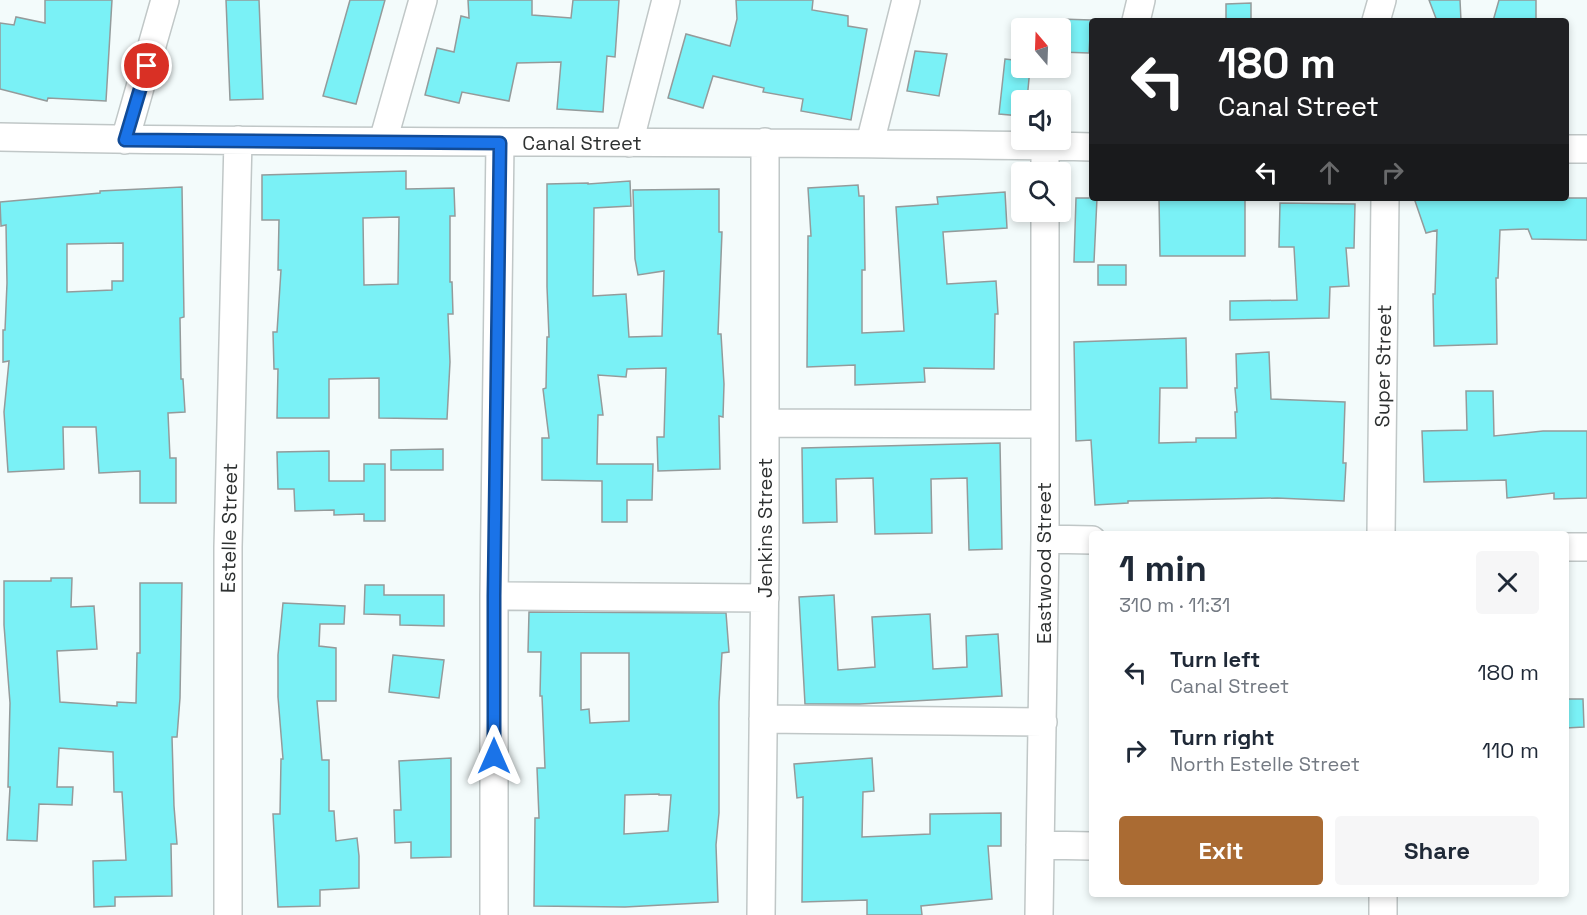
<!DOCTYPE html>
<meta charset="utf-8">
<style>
:root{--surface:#fff;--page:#f6f6f7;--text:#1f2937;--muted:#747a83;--accent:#aa6b33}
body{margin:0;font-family:"Space Grotesk",sans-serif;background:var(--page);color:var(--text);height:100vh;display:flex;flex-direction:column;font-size:22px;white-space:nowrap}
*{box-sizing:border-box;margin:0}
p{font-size:20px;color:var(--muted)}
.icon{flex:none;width:33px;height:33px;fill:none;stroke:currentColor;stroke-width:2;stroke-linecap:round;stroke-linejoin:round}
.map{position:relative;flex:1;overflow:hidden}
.side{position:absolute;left:1089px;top:531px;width:480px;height:366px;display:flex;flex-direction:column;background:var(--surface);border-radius:6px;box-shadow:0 3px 9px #0003}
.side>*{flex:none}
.top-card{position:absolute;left:1089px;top:18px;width:480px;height:183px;border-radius:6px;box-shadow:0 3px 9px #0003;background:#202124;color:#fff;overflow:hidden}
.needle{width:39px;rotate:341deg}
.tools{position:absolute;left:1011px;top:18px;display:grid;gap:12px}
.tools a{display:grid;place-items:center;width:60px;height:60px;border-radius:6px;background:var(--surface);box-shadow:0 3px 9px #0003;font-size:30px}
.pin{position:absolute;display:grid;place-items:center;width:51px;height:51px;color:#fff;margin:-26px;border:3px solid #fff;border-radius:50%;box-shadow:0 2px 6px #0007}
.me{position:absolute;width:66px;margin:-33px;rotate:0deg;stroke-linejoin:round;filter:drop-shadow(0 0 4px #0008)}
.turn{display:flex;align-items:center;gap:21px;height:126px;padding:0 30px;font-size:27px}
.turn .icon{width:78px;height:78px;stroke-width:2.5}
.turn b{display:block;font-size:42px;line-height:51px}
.lanes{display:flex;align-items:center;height:57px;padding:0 30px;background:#0003;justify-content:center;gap:30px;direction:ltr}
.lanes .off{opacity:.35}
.round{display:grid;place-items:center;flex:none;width:63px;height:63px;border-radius:6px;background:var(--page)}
.summary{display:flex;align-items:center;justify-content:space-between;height:102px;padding:0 30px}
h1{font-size:36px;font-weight:700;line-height:45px}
.primary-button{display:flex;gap:12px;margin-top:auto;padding:12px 30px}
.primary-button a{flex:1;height:69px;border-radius:6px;background:var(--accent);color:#fff;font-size:24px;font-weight:700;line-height:69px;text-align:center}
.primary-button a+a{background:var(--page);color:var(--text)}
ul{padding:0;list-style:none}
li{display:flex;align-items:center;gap:18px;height:78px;padding:0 30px}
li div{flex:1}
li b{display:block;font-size:22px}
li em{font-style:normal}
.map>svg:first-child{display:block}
</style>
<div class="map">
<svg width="1587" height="915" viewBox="0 0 1587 915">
<rect width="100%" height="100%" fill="#f3fbfb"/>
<path fill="#7af1f6" stroke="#949b9b" stroke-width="1.5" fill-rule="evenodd" d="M 45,0 L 112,0 L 106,101 L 48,98 L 47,101 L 0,89 L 0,23 L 14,25 L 16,17 L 45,23 Z
M 226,0 L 259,0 L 263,99 L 230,100 Z
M 350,0 L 385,0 L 356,104 L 323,96 Z
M 468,0 L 532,0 L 532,15 L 571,18 L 573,0 L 619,0 L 615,57 L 607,56 L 603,112 L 557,109 L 561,62 L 517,63 L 509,101 L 462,92 L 459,103 L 425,95 L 437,48 L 454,52 L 461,16 L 469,18 Z
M 736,0 L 813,0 L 812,10 L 848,16 L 848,26 L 867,29 L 851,120 L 801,111 L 803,99 L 763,92 L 764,88 L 713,76 L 703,108 L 668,98 L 686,34 L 730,46 L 737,19 Z
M 1429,0 L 1460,0 L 1461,21 L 1437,21 Z
M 1499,0 L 1536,0 L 1536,21 L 1493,21 Z
M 1251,3 L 1251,21 L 1226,21 L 1226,4 Z
M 1060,19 L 1091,20 L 1089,53 L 1060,52 Z
M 915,51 L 947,54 L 939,96 L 907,91 Z
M 1005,59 L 1022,61 L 1022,68 L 1030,68 L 1027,100 L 1022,100 L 1022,116 L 999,114 Z
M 406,171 L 406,189 L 454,188 L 455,216 L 450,216 L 450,282 L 452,282 L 453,314 L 448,314 L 450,362 L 447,419 L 379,418 L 379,378 L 329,379 L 329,418 L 277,418 L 278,369 L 274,369 L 273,332 L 277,332 L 281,270 L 278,270 L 279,220 L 262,220 L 262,175 ZM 399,217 L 398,284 L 364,285 L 363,218 Z
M 630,181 L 631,206 L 594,208 L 593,296 L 626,294 L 629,337 L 662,336 L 664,271 L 638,275 L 635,259 L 633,190 L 719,189 L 719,232 L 722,232 L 718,334 L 721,334 L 724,384 L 723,417 L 719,416 L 720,469 L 658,471 L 657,437 L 664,437 L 666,368 L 627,369 L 626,377 L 598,375 L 603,415 L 598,415 L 597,464 L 653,464 L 652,500 L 627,500 L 627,522 L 602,522 L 602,481 L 542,480 L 542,438 L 549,438 L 543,389 L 546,388 L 547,337 L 549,337 L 547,287 L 547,184 L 588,183 L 588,184 Z
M 858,185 L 859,196 L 864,196 L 865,270 L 862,270 L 862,333 L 904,331 L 896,207 L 938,204 L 937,197 L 1005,192 L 1007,228 L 943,232 L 947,284 L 996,281 L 998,314 L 995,314 L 994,369 L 924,368 L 925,382 L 855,385 L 855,365 L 807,367 L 808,236 L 811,236 L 808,188 Z
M 182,187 L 184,317 L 180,318 L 181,379 L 183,379 L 185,412 L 168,413 L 170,458 L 176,458 L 176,503 L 140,503 L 140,471 L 99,473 L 96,427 L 63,427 L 64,469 L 8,472 L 4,412 L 9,361 L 3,362 L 3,330 L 5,330 L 7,283 L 6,225 L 1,226 L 0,202 L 100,193 L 100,191 ZM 123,243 L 123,281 L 112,281 L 112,290 L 67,292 L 67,244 Z
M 1076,198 L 1097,198 L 1094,262 L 1074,262 Z
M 1159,198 L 1245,198 L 1245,256 L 1160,256 Z
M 1414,198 L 1587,198 L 1587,240 L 1532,239 L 1528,229 L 1500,230 L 1498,278 L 1496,278 L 1497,344 L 1434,346 L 1433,294 L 1435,294 L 1437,230 L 1426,233 Z
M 1280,203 L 1355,204 L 1354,248 L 1346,248 L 1349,286 L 1330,287 L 1329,318 L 1230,320 L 1230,301 L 1297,300 L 1294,247 L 1279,247 Z
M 1098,265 L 1126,265 L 1126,285 L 1098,285 Z
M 1186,338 L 1187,388 L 1160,388 L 1159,443 L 1196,442 L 1196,438 L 1236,438 L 1235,412 L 1237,412 L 1235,388 L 1237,388 L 1236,354 L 1269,352 L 1271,399 L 1345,402 L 1343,463 L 1346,463 L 1344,501 L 1277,498 L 1128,501 L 1128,503 L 1095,505 L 1091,440 L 1076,441 L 1074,342 Z
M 1466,391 L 1493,391 L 1494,436 L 1543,431 L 1587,431 L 1587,498 L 1554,499 L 1554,493 L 1507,498 L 1506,480 L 1424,482 L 1422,431 L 1467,430 Z
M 1000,443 L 1002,549 L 969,550 L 967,478 L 931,479 L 932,533 L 875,534 L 873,478 L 836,479 L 837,522 L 803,523 L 802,448 Z
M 443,449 L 443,470 L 391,470 L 391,450 Z
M 329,451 L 329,481 L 364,481 L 364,464 L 385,464 L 385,521 L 364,521 L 364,514 L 334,515 L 334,510 L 295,511 L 294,489 L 278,489 L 277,452 Z
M 51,578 L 72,578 L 71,607 L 94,606 L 97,649 L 57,651 L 60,702 L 117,706 L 117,702 L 136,703 L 137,653 L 140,653 L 140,583 L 182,583 L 180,698 L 177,737 L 172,737 L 174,806 L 177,844 L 171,844 L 172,896 L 115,897 L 115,906 L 94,907 L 93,861 L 126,860 L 122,792 L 114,792 L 113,752 L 59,748 L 57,787 L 73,787 L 72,805 L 39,804 L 37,841 L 7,840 L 10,787 L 8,787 L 10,703 L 4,625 L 4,581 L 51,581 Z
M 365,585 L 384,585 L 384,595 L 444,595 L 444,626 L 400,625 L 400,615 L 364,614 Z
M 834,595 L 838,670 L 875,667 L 872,617 L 930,614 L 933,669 L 967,667 L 966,636 L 998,634 L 1002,696 L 860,704 L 805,704 L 799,597 Z
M 283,603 L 345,606 L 344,624 L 320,624 L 319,646 L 336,648 L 336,701 L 317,701 L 322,760 L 329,760 L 329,811 L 334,811 L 336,841 L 357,838 L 359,856 L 359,888 L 320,890 L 320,906 L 278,907 L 273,814 L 280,814 L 281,759 L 283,759 L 278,697 L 278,655 Z
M 529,612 L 726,613 L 729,652 L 722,653 L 719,702 L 719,813 L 716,845 L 718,902 L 625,907 L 534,906 L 535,818 L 539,818 L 537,768 L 545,768 L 542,696 L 540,696 L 541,652 L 528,652 ZM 581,653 L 629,653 L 629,721 L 590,723 L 589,709 L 581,710 ZM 659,794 L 659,795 L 671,795 L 668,831 L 624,834 L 625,795 Z
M 393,655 L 444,660 L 439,698 L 389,692 Z
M 1566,699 L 1583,699 L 1584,727 L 1566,728 Z
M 451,758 L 451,857 L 411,858 L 411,842 L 395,843 L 394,810 L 401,810 L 399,761 Z
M 872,758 L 874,791 L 863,792 L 862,837 L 930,834 L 930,814 L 1001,813 L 1001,846 L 988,846 L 992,899 L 921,906 L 922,915 L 867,915 L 867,900 L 802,902 L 803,797 L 797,798 L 794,764 Z"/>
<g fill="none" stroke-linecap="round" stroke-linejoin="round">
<g stroke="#c0c7c7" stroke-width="30">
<path id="minor" d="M 1136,21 L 1141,0
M 1376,21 L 1382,0
M 0,137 C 364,145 728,139 1092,147
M 125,140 L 165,0
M 383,141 L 423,0
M 629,143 L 666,0
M 870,143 L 906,0
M 1045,146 L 1045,172
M 1566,149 L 1587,149
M 765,423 L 1045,424
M 1381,534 L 1385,198
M 1045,539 L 1092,540
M 1566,547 L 1587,547
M 494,596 L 765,598
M 763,719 L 1043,722
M 1040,845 L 1092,846
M 1383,894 L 1383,915
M 228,915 L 228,547 L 238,140
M 494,915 L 494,596 L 500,143
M 761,915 L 765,558 L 765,142
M 1039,915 L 1045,539 L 1045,212"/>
</g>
<use href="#minor" stroke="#fff" stroke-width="27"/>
</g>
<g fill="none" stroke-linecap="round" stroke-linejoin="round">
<g stroke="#114b97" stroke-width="15">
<path id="route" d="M 147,66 L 125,140 L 500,143 L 494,596 L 494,756"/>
</g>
<use href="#route" stroke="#1a73e8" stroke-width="10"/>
</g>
<g text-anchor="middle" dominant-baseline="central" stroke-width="4.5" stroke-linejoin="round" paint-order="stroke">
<g font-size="20" fill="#2e3131" stroke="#fff">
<text x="582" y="143">Canal Street</text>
<text transform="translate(1383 366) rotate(-89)">Super Street</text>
<text transform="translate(229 528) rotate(-89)">Estelle Street</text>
<text transform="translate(765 528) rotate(-90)">Jenkins Street</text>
<text transform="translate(1044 563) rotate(-90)">Eastwood Street</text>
</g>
</g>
</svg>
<div class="tools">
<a><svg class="needle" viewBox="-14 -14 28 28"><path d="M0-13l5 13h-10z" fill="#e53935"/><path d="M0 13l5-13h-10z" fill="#747a83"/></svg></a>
<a><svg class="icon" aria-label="sound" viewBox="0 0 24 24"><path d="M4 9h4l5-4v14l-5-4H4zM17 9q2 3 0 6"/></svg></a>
<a><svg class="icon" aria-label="search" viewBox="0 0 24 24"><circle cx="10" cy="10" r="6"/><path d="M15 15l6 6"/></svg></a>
</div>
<div class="pin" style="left:147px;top:66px;background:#d93025"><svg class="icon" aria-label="arrive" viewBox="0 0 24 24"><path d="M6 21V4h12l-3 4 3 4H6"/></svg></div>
<svg class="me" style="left:494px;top:756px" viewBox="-20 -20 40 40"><path d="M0-17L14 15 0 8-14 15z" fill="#1a73e8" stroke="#fff" stroke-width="4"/></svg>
<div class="top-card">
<div class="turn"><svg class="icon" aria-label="left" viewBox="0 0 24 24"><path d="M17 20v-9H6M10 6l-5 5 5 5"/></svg><div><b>180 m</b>Canal Street</div></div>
<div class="lanes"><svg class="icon" aria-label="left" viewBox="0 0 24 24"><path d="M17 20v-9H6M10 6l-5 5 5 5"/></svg><svg class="icon off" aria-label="ahead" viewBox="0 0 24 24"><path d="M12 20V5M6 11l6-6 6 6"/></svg><svg class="icon off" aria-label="right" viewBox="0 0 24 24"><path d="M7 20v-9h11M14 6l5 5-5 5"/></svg></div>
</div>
<section class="side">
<div class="summary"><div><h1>1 min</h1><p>310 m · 11:31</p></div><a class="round"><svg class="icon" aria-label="close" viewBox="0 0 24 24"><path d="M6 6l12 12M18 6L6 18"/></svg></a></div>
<ul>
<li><svg class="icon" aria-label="left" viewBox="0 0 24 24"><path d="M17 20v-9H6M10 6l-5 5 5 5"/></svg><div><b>Turn left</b><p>Canal Street</p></div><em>180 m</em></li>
<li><svg class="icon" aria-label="right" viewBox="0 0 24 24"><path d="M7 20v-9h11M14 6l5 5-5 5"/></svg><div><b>Turn right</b><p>North Estelle Street</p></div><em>110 m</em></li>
</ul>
<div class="primary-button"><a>Exit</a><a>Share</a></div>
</section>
</div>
